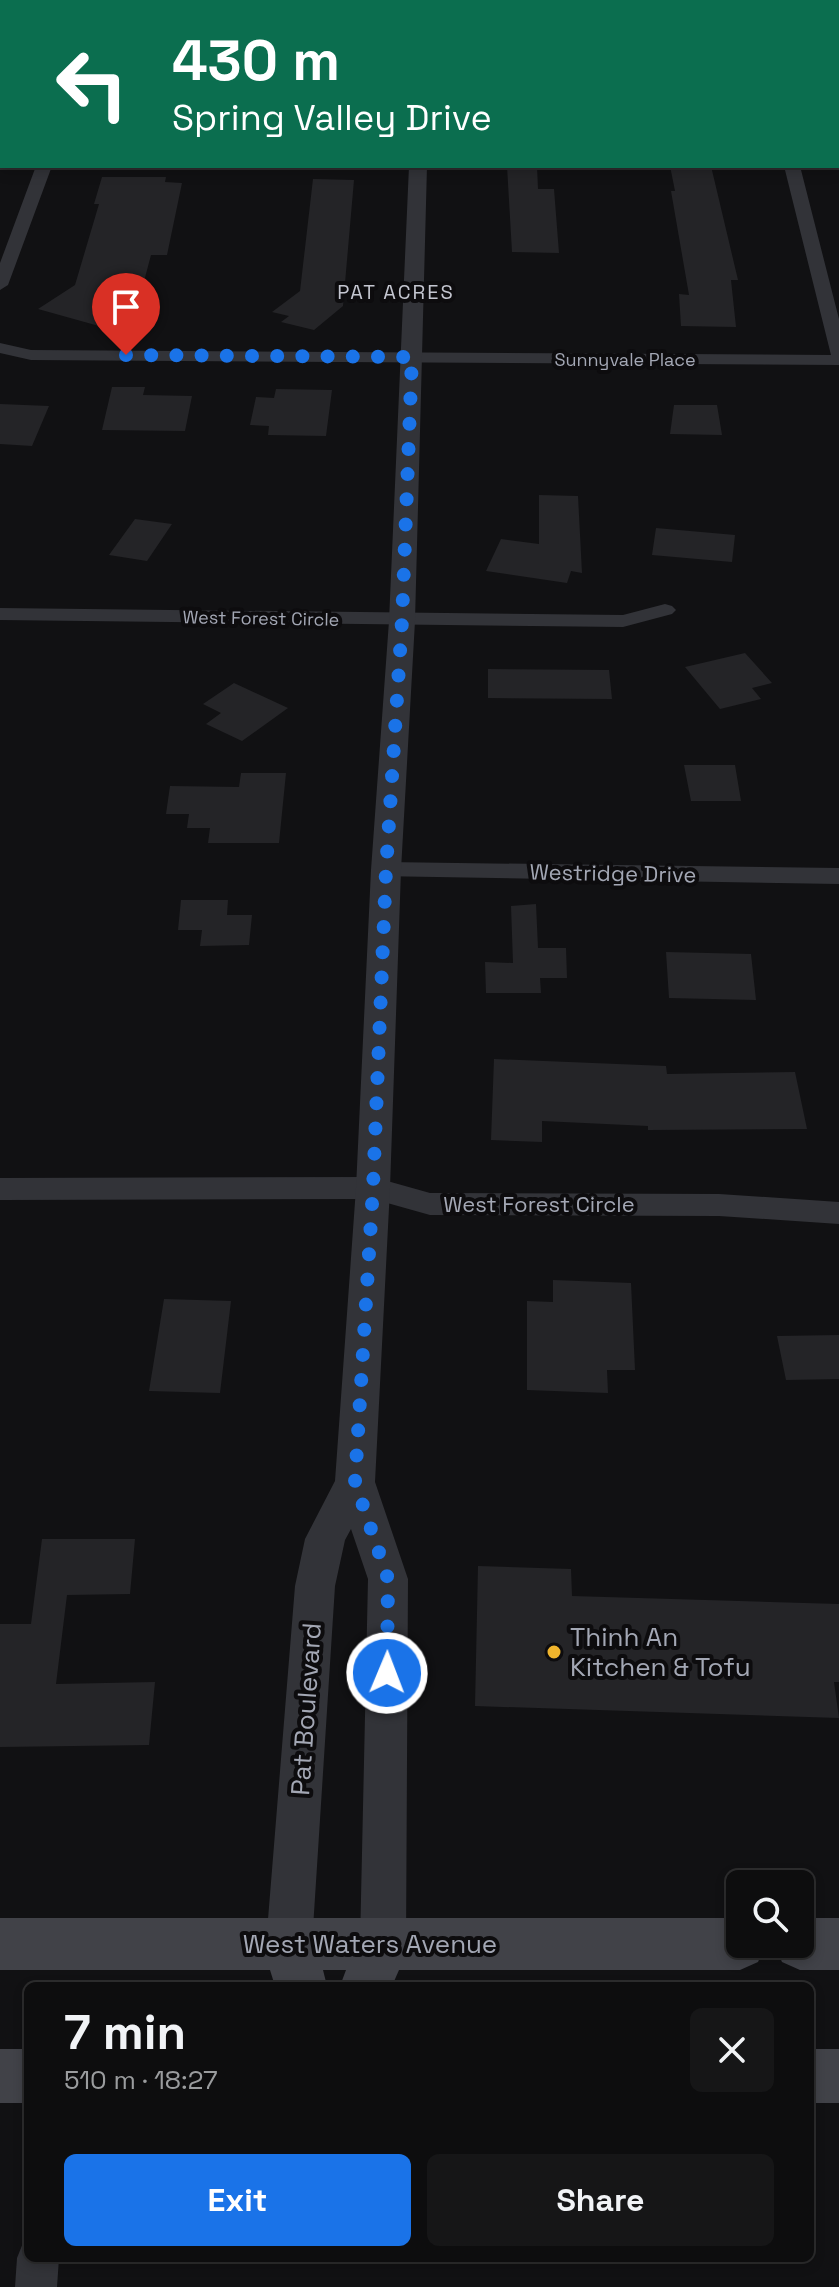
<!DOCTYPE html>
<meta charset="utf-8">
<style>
:root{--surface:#0d0d0e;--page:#161617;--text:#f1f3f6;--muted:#9a9c9e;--line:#2d2d2e;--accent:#1a73e8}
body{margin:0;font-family:"Space Grotesk",sans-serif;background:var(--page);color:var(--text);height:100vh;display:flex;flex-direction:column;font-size:30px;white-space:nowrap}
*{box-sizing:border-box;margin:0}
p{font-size:26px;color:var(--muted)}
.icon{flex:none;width:44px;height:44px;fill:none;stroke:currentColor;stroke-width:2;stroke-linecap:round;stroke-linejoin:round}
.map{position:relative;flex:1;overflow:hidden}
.panel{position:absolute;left:24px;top:1982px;width:790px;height:280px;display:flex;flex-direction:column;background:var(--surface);border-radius:12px;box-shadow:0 4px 12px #0003,0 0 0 2px var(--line)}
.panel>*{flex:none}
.guide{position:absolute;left:0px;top:0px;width:840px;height:168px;box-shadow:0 4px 12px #0003,0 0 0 2px var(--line);background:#0b6e4f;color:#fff;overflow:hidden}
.tools{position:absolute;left:726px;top:1870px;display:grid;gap:16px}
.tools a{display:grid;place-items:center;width:88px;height:88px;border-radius:12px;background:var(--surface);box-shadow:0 4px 12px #0003,0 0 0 2px var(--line);font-size:40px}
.pin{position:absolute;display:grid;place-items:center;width:68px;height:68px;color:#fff;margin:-82px -34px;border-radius:50% 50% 50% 0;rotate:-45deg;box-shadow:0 0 8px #0007}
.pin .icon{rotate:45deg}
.me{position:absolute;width:88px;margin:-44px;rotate:1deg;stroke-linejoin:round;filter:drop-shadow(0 0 6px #0008)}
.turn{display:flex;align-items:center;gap:28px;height:168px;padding:0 40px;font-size:36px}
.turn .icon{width:104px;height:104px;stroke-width:2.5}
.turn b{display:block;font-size:56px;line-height:68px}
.round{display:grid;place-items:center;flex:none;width:84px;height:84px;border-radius:12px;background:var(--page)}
.head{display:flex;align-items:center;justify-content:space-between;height:136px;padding:0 40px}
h1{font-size:48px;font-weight:700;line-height:60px}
.cta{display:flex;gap:16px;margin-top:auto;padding:16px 40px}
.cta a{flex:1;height:92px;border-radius:12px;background:var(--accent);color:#fff;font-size:32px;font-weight:700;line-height:92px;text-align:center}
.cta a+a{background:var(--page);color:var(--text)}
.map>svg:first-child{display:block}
</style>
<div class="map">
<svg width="839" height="2287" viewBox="0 0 839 2287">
<rect width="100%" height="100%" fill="#111113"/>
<path fill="#242427" d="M 507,166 L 537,166 L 538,189 L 554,189 L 559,253 L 512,252 Z
M 670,166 L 711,166 L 738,280 L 731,280 L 736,327 L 681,326 L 679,294 L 689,295 L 671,191 L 675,191 Z
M 102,177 L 166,177 L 165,182 L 182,183 L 167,255 L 151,255 L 138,304 L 159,310 L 124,333 L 38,309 L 75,285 L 99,204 L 94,204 Z
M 313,179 L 354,180 L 343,306 L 314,330 L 281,322 L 289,316 L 272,312 L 300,291 Z
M 112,387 L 145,387 L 143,395 L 192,396 L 185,431 L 102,430 Z
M 276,389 L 332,390 L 326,436 L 268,435 L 269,426 L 250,425 L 256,397 L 274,398 Z
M 0,404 L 49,406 L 32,446 L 0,444 Z
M 674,405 L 717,405 L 722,435 L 670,434 Z
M 539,495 L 578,496 L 582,573 L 571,571 L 567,583 L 486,571 L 501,539 L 539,544 Z
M 135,519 L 172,524 L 147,561 L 109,555 Z
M 656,528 L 735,535 L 732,562 L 652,555 Z
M 745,653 L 772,683 L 752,688 L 761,699 L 720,709 L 685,667 Z
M 488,669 L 609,670 L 612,699 L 488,698 Z
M 234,683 L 288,708 L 242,741 L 206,724 L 221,713 L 203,704 Z
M 684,765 L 735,765 L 741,801 L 691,801 Z
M 241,773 L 286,773 L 279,843 L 208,843 L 210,828 L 187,828 L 189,814 L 166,814 L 170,786 L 239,787 Z
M 181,900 L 228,900 L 227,915 L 252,915 L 249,945 L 200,946 L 202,930 L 178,930 Z
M 536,904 L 538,948 L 566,948 L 567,978 L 540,978 L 541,993 L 486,993 L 485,962 L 513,963 L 511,906 Z
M 666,952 L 751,954 L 756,1000 L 669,998 Z
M 494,1059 L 666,1066 L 667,1074 L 795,1072 L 807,1129 L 648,1130 L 648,1126 L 542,1121 L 542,1142 L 491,1140 Z
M 553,1280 L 631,1283 L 635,1370 L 607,1370 L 608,1393 L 527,1390 L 527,1301 L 553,1302 Z
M 164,1299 L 231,1301 L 220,1393 L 149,1391 Z
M 839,1335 L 839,1379 L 786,1380 L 777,1336 Z
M 42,1539 L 135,1539 L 130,1594 L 67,1595 L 56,1684 L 155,1682 L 149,1745 L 0,1747 L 0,1624 L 31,1624 Z
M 478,1566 L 571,1569 L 572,1596 L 839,1604 L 839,1682 L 834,1682 L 839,1718 L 475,1706 Z"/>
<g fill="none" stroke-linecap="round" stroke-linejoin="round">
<path fill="#323338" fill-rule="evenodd" d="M 100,0 L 114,0 L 99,2 Z
M 744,0 L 758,0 L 758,2 L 744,2 Z
M 36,166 L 52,166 L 8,285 L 0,290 L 0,263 Z
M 784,166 L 800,166 L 839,319 L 839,365 L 31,360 L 0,353 L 0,343 L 31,350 L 831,355 Z
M 665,604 L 672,606 L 676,610 L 672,614 L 623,627 L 0,620 L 0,608 L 623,615 Z
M 386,862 L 839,868 L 839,884 L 377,876 L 374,870 L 377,864 Z
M 373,1177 L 430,1193 L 719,1194 L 839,1202 L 839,1224 L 719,1216 L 430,1215 L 373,1199 L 0,1200 L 0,1178 Z
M 28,2241 L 28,2258 L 59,2258 L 57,2287 L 15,2287 L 17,2258 L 23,2243 Z"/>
<path fill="#323338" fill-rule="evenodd" d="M 416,0 L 432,0 L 432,2 L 416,2 Z
M 409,166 L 427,166 L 415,621 L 401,870 L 390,1188 L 375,1482 L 408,1579 L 406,1944 L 399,1960 L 383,1967 L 367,1960 L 360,1944 L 368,1579 L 351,1529 L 345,1540 L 335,1586 L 312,1944 L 305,1960 L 289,1967 L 273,1960 L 266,1944 L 295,1586 L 305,1539 L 335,1481 L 356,1188 L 371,870 L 389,621 Z"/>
<path fill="#414248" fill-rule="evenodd" d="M 0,1918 L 740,1918 L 740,1944 L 766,1944 L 758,1962 L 740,1970 L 399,1970 L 392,1986 L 340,1986 L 346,1970 L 323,1970 L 327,1986 L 275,1986 L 270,1970 L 0,1970 Z
M 800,1918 L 839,1918 L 839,1970 L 800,1970 L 782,1962 L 774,1944 L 800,1944 Z
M 0,2049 L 28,2049 L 28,2103 L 0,2103 Z
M 810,2049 L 839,2049 L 839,2103 L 810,2103 Z"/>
</g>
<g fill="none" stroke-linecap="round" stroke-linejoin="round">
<path stroke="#1a73e8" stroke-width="14" stroke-dasharray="0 25.2" d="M 126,355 L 412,357 L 402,621 L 386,870 L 373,1188 L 355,1482 L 388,1579 L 387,1673"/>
</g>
<circle fill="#f0b52d" stroke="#0d0c0e" stroke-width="3" cx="554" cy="1652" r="8"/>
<g text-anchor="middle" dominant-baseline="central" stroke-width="8" stroke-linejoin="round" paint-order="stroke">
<g font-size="18" fill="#a3a7b4" stroke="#0d0c0e">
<text x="625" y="359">Sunnyvale Place</text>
<text transform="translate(261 618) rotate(1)">West Forest Circle</text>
</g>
<g font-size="20" letter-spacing="2" fill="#c4c6d0" stroke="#0d0c0e">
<text x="396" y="292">PAT ACRES</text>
</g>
<g font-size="22" fill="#a3a7b4" stroke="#0d0c0e">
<text transform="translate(613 873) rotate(1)">Westridge Drive</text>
<text x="539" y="1204">West Forest Circle</text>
</g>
<g font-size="26" fill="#a3a7b4" stroke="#0d0c0e" text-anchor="start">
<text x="570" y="1637">Thinh An<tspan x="570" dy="30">Kitchen &amp; Tofu</tspan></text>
</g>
<g font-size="26" fill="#a3a7b4" stroke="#0d0c0e">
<text transform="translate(306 1709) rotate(-86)">Pat Boulevard</text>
<text x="370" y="1944">West Waters Avenue</text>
</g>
</g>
</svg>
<div class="tools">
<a><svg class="icon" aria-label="search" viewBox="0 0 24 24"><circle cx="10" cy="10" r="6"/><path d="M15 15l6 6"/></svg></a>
</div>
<div class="pin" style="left:126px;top:355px;background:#d93025"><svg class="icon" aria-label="arrive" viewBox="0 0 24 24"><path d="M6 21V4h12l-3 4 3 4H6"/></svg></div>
<svg class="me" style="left:387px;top:1673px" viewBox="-20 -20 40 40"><circle r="17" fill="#1a73e8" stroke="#fff" stroke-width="3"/><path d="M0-11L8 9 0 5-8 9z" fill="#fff"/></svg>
<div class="guide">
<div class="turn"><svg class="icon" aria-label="left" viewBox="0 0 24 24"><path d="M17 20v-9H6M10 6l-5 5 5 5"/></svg><div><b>430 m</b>Spring Valley Drive</div></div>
</div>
<section class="panel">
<div class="head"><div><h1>7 min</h1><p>510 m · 18:27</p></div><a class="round"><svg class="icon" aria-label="close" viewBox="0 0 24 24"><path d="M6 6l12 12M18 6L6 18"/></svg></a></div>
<div class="cta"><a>Exit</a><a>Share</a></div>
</section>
</div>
